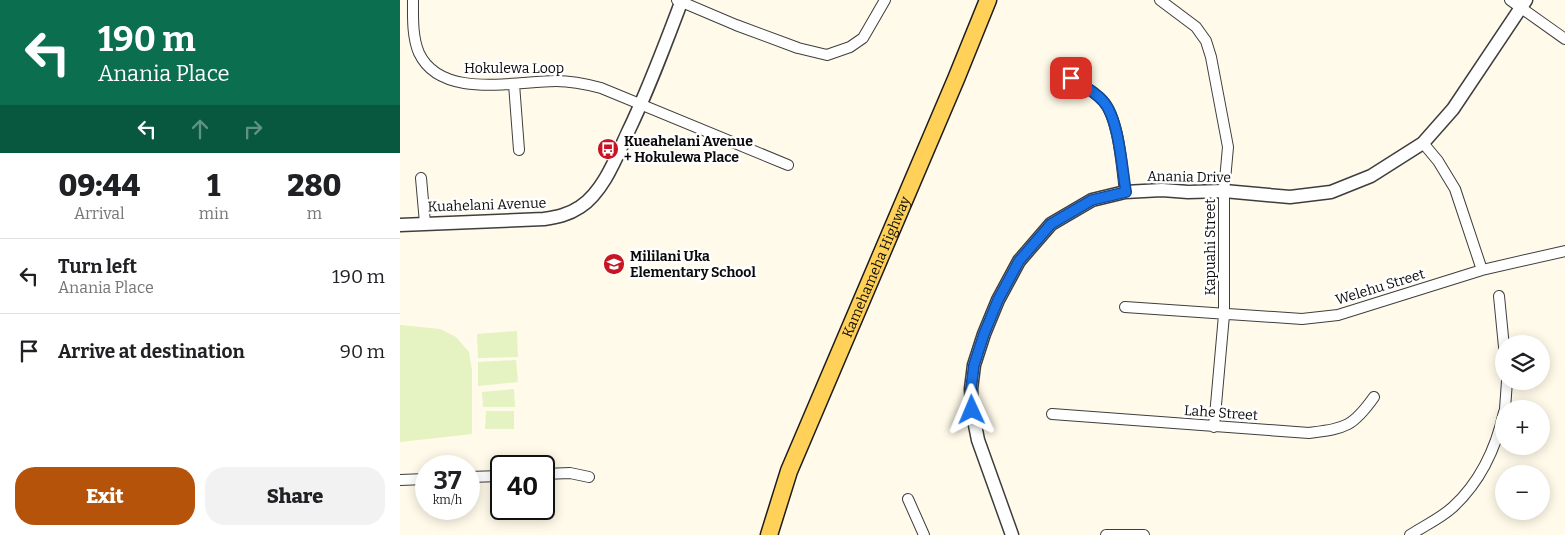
<!DOCTYPE html>
<meta charset="utf-8">
<style>
:root{--surface:#fff;--page:#f2f2f2;--text:#202124;--muted:#757577;--line:#e0e0e0;--accent:#b45309}
body{margin:0;font-family:Bitter,serif;background:var(--page);color:var(--text);height:100vh;display:flex;flex-direction:column;font-size:19px;white-space:nowrap}
*{box-sizing:border-box;margin:0}
p{font-size:16px;color:var(--muted)}
.icon{flex:none;width:28px;height:28px;fill:none;stroke:currentColor;stroke-width:2;stroke-linecap:round;stroke-linejoin:round}
.map{position:relative;flex:1;overflow:hidden}
.details{display:flex;flex-direction:column;background:var(--surface);width:400px}
.details>*{flex:none}
.guide{background:#0b6e4f;color:#fff;overflow:hidden}
.buttons{position:absolute;left:1095px;top:335px;display:grid;gap:10px}
.buttons a{display:grid;place-items:center;width:55px;height:55px;border-radius:50%;background:var(--surface);box-shadow:0 2px 12px #0003;font-size:25px}
.speed{position:absolute;left:15px;top:455px;display:flex;gap:10px;font-size:25px;font-weight:700;text-align:center}
.speed>*{display:grid;place-content:center;width:65px;height:65px;border-radius:50%;background:var(--surface);box-shadow:0 2px 12px #0003;line-height:1}
.speed small{font-size:12px;font-weight:400}
.speed .limit{border:2px solid #111;border-radius:8px;background:#fff;color:#111}
.pin{position:absolute;display:grid;place-items:center;width:42px;height:42px;color:#fff;margin:-21px;border-radius:10px;box-shadow:0 2px 8px #0006}
.me{position:absolute;width:55px;margin:-28px;rotate:359deg;stroke-linejoin:round;filter:drop-shadow(0 0 4px #0008)}
.turn{display:flex;align-items:center;gap:18px;height:105px;padding:0 15px;font-size:22px}
.turn .icon{width:65px;height:65px;stroke-width:2.5}
.turn b{display:block;font-size:35px;line-height:42px}
.lanes{display:flex;align-items:center;height:48px;padding:0 15px;background:#0003;justify-content:center;gap:25px;direction:ltr}
.lanes .off{opacity:.35}
.eta{display:flex;justify-content:space-evenly;align-items:center;height:85px;text-align:center}
.eta b{font-size:30px;font-weight:800;line-height:35px}
.primary-button{display:flex;gap:10px;margin-top:auto;padding:10px 15px}
.primary-button a{flex:1;height:58px;border-radius:20px;background:var(--accent);color:#fff;font-size:20px;font-weight:800;line-height:58px;text-align:center}
.primary-button a+a{background:var(--page);color:var(--text)}
ul{padding:0;list-style:none}
li{display:flex;align-items:center;gap:15px;height:75px;padding:0 15px;border-top:1px solid var(--line)}
li div{flex:1}
li b{display:block;font-size:19px}
li em{font-style:normal}
main{display:flex;flex:1;min-height:0}
.map>svg:first-child{display:block}
</style>
<main>
<section class="details">
<div class="guide">
<div class="turn"><svg class="icon" aria-label="left" viewBox="0 0 24 24"><path d="M17 20v-9H6M10 6l-5 5 5 5"/></svg><div><b>190 m</b>Anania Place</div></div>
<div class="lanes"><svg class="icon" aria-label="left" viewBox="0 0 24 24"><path d="M17 20v-9H6M10 6l-5 5 5 5"/></svg><svg class="icon off" aria-label="ahead" viewBox="0 0 24 24"><path d="M12 20V5M6 11l6-6 6 6"/></svg><svg class="icon off" aria-label="right" viewBox="0 0 24 24"><path d="M7 20v-9h11M14 6l5 5-5 5"/></svg></div>
</div>
<div class="eta">
<div><b>09:44</b><p>Arrival</p></div>
<div><b>1</b><p>min</p></div>
<div><b>280</b><p>m</p></div>
</div>
<ul>
<li><svg class="icon" aria-label="left" viewBox="0 0 24 24"><path d="M17 20v-9H6M10 6l-5 5 5 5"/></svg><div><b>Turn left</b><p>Anania Place</p></div><em>190 m</em></li>
<li><svg class="icon" aria-label="arrive" viewBox="0 0 24 24"><path d="M6 21V4h12l-3 4 3 4H6"/></svg><div><b>Arrive at destination</b></div><em>90 m</em></li>
</ul>
<div class="primary-button"><a>Exit</a><a>Share</a></div>
</section>
<div class="map">
<svg width="1165" height="535" viewBox="0 0 1165 535">
<rect width="100%" height="100%" fill="#fffae9"/>
<path fill="#e4f3c1" d="M 0,325 L 40,329 L 56,337 L 69,352 L 72,370 L 72,434 L 0,442 Z
M 117,331 L 118,357 L 78,358 L 77,334 Z
M 116,360 L 118,382 L 78,386 L 78,362 Z
M 114,389 L 115,407 L 83,407 L 82,392 Z
M 86,411 L 114,411 L 114,429 L 85,429 Z"/>
<g fill="none" stroke-linecap="round" stroke-linejoin="round">
<g stroke="#3e3e3e" stroke-width="12">
<path id="minor" d="M 13,0 C 13,16 12,37 19,53 C 41,100 115,81 156,81 C 171,81 186,84 201,88 L 388,165
M 277,0 L 336,25 L 398,48 L 427,55 L 450,47 L 463,38 L 485,0
M 760,0 L 796,27 L 806,41 L 811,57 L 828,147 L 824,191 L 824,315 L 814,427
M 1110,0 L 1165,39
M 671,78 C 682,85 694,91 703,101 C 719,118 722,169 725,192
M 114,84 L 119,150
M 1023,143 L 1038,161 L 1055,189 L 1082,270
M 21,178 L 25,223
M 1099,296 L 1104,347
M 725,307 L 902,319 L 938,315 L 1082,270 L 1165,251
M 1105,409 L 1107,381
M 652,414 L 909,433 C 945,428 952,428 974,397
M 144,474 L 170,473 L 189,477
M 69,477 L 101,476
M 0,480 L 26,479
M 508,499 L 524,535
M 706,535 L 744,535
M 1010,535 C 1024,526 1041,518 1053,507 C 1080,482 1096,448 1104,412"/>
</g>
<g stroke="#3e3e3e" stroke-width="15">
<path id="tertiary" d="M 0,225 L 144,219 C 157,217 168,215 180,207 C 203,192 216,158 227,134 C 248,91 265,45 282,0
M 612,535 L 578,440 L 572,410 L 571,389 L 574,365 L 584,334 L 598,300 L 619,261 L 651,224 L 692,200 L 725,192 L 762,190 L 788,192 L 824,191 L 890,197 L 931,192 L 971,176 L 1023,143 L 1053,109 L 1126,0"/>
</g>
<g stroke="#1c1c1c" stroke-width="19">
<g id="primary">
<path id="s1" d="M 369,535 L 389,471 L 556,79 L 588,0"/>
</g>
</g>
<use href="#minor" stroke="#fff" stroke-width="10"/>
<use href="#tertiary" stroke="#fff" stroke-width="12"/>
<use href="#primary" stroke="#ffd159" stroke-width="16"/>
</g>
<g fill="none" stroke-linecap="round" stroke-linejoin="round">
<g stroke="#114b97" stroke-width="12">
<path id="route" d="M 572,410 L 571,389 L 574,365 L 584,334 L 598,300 L 619,261 L 651,224 L 692,200 L 726,192 C 722,169 719,118 703,101 C 694,91 682,85 671,78"/>
</g>
<use href="#route" stroke="#1a73e8" stroke-width="9"/>
</g>
<defs>
<g id="bus-disc" transform="scale(1.125)"><circle r="9.5" fill="#c81524" stroke="#fff"/><path d="M-5-6H5V4H4V6H2V4H-2V6H-4V4H-5ZM-3.5-4V0h7V-4ZM-3.5 1.2v1.5H-2V1.2ZM2 1.2v1.5H3.5V1.2Z" fill="#fff"/></g>
<g id="school-disc" transform="scale(1.125)"><circle r="9.5" fill="#c81524" stroke="#fff"/><path d="M0-5L7-2L0 1L-7-2ZM-4 1L0 2.5L4 1V4Q0 6-4 4Z" fill="#fff"/></g>
</defs>
<g fill-rule="evenodd">
<use href="#bus-disc" x="208" y="149"/>
<use href="#school-disc" x="214" y="264"/>
</g>
<g text-anchor="middle" dominant-baseline="central" stroke-width="5" stroke-linejoin="round" paint-order="stroke">
<g font-size="14" fill="#0b0b0b" stroke="#fff">
<text x="114" y="68">Hokulewa Loop</text>
<text transform="translate(789 177) rotate(1)">Anania Drive</text>
<text transform="translate(87 205) rotate(-2)">Kuahelani Avenue</text>
<text transform="translate(810 247) rotate(-90)">Kapuahi Street</text>
<text stroke="none"><textPath href="#s1" startOffset="289">Kamehameha Highway</textPath></text>
<text transform="translate(980 287) rotate(-17)">Welehu Street</text>
<text transform="translate(821 413) rotate(4)">Lahe Street</text>
</g>
<g font-size="14" font-weight="bold" fill="#0b0b0b" stroke="#fff" text-anchor="start">
<text x="224" y="141">Kueahelani Avenue<tspan x="224" dy="16">+ Hokulewa Place</tspan></text>
<text x="230" y="256">Mililani Uka<tspan x="230" dy="16">Elementary School</tspan></text>
</g>
</g>
</svg>
<div class="buttons">
<a><svg class="icon" aria-label="layers" viewBox="0 0 24 24"><path d="M12 4l9 5-9 5-9-5zM3 14l9 5 9-5"/></svg></a>
<a>+</a>
<a>−</a>
</div>
<div class="speed"><div>37<small>km/h</small></div><div class="limit">40</div></div>
<div class="pin" style="left:671px;top:78px;background:#d93025"><svg class="icon" aria-label="arrive" viewBox="0 0 24 24"><path d="M6 21V4h12l-3 4 3 4H6"/></svg></div>
<svg class="me" style="left:572px;top:410px" viewBox="-20 -20 40 40"><path d="M0-17L14 15 0 8-14 15z" fill="#1a73e8" stroke="#fff" stroke-width="4"/></svg>
</div>
</main>
